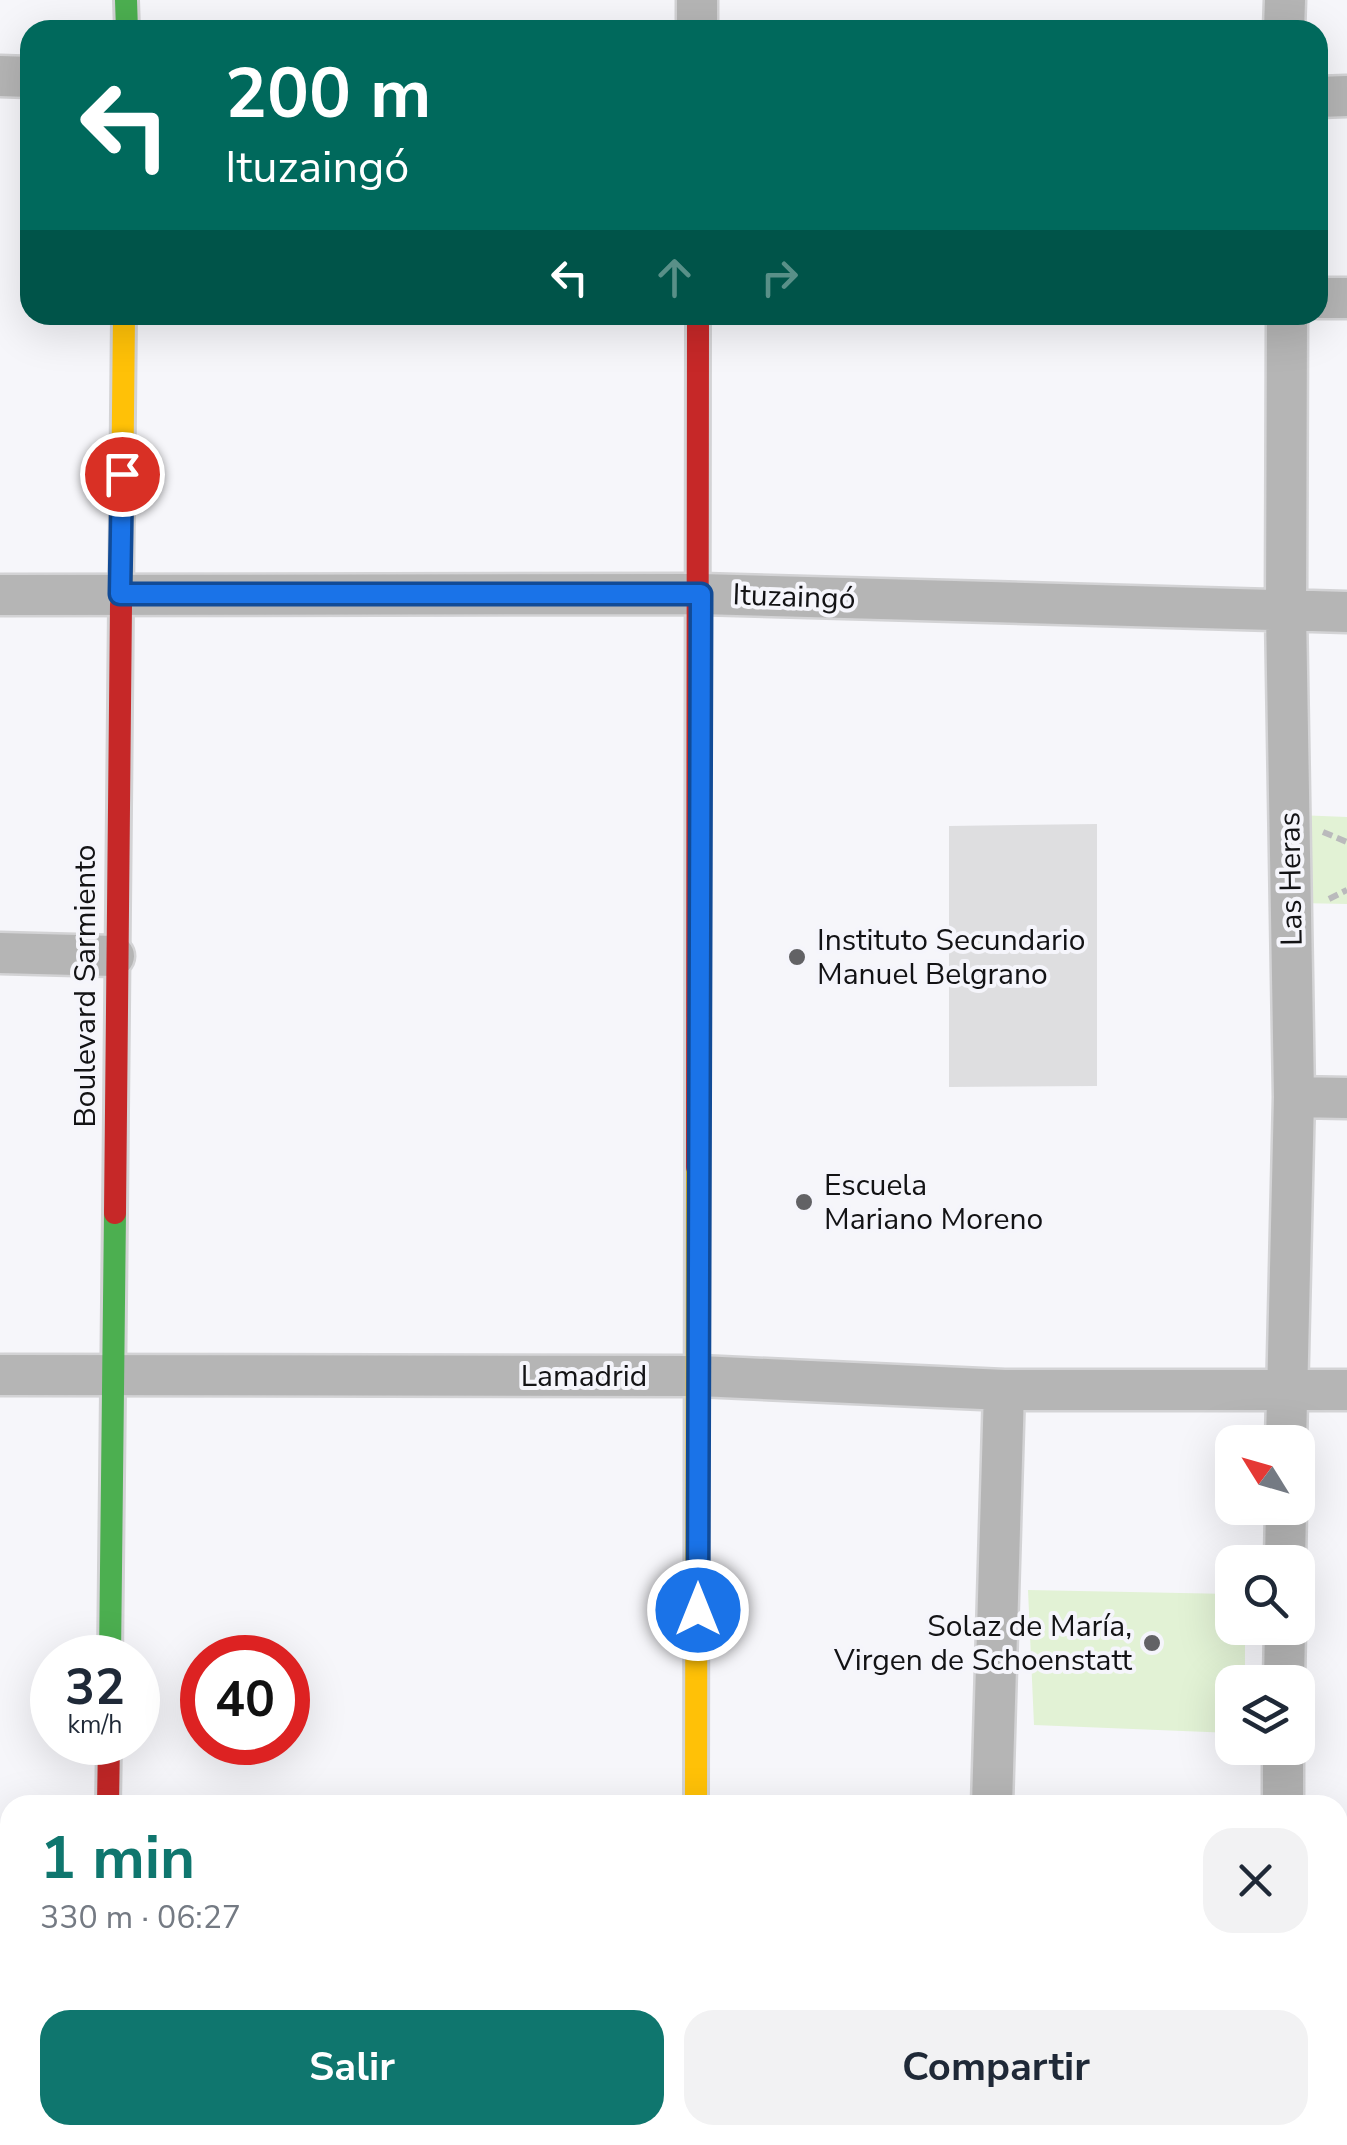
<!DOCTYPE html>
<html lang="es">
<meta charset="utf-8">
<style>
:root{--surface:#fff;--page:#f2f2f3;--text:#1f2937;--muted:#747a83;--accent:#0f766e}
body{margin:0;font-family:"Nunito Sans",sans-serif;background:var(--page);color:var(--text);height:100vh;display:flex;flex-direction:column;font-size:38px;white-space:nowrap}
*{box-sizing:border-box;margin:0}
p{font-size:32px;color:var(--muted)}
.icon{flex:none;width:55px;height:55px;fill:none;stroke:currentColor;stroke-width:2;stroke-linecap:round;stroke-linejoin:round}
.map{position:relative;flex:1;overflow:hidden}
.drawer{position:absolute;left:0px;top:1795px;width:1348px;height:350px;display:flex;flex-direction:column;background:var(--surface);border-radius:30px 30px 0 0;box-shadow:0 10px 40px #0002}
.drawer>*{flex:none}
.guide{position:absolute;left:20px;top:20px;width:1308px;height:305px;border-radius:30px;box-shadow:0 10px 40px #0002;background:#00695c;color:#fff;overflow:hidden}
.needle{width:65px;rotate:307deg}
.fabs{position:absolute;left:1215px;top:1425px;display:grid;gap:20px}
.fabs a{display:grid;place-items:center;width:100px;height:100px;border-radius:20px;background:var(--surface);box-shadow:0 10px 40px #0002;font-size:50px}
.speed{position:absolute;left:30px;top:1635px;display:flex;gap:20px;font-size:50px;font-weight:700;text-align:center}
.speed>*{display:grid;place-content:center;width:130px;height:130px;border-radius:50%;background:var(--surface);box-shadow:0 10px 40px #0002;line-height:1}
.speed small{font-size:25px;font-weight:400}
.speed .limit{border:15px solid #d22;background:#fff;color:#111}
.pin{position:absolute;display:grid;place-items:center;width:85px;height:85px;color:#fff;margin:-42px;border:5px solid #fff;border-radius:50%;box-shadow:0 2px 10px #0007}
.me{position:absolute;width:110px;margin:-55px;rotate:0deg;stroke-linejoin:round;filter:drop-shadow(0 0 8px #0008)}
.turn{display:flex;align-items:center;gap:35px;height:210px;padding:0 40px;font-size:45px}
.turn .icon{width:130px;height:130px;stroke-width:2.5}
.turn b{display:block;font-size:70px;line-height:85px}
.lanes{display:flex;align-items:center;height:95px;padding:0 40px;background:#0003;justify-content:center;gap:50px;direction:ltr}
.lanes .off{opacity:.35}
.round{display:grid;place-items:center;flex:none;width:105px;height:105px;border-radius:30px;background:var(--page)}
.head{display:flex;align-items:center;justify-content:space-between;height:170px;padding:0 40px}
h1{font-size:60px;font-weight:700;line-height:75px;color:var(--accent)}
.cta{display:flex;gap:20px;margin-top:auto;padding:20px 40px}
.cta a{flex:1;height:115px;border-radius:30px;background:var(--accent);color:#fff;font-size:40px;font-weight:700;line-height:115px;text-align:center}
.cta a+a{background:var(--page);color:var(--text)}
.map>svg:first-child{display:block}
</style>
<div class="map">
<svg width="1347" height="2145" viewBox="0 0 1347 2145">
<rect width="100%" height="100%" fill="#f6f6fa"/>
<path fill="#e2f2d5" d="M 1297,815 L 1347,817 L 1347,904 L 1298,903 Z
M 1028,1590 L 1232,1594 L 1232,1628 L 1245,1628 L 1245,1682 L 1232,1682 L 1232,1733 L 1034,1725 Z"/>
<path fill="#dedee0" d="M 1097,824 L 1097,1086 L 949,1087 L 949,826 Z"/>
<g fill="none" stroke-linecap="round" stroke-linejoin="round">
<g stroke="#d3d3d5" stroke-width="45">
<path id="street" d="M 697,30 L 697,0
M 1284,30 L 1285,0
M 0,76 L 30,77
M 1318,97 L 1347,96
M 1318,298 L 1347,298
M 0,595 L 701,594 L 1347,612
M 0,953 L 114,956
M 1294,1097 L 1347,1098
M 0,1375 L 700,1376 L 1004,1390 L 1347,1390
M 1286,1442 L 1294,1097 L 1286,612 L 1287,315
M 1285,1562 L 1286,1508
M 1284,1682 L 1285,1628
M 992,1805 L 1004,1390
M 1283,1805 L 1283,1748
M 0,1914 L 10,1914
M 1338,1926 L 1347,1926
M 690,2145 L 691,2135
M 1281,2145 L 1281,2135"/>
</g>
<g stroke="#d3d3d5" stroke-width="28">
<path id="fast" d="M 126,0 L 127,30
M 110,1658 L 115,1213"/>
</g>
<g stroke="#d3d3d5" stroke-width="28">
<path id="slow" d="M 121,605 L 124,315
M 696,1805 L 697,1167
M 102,2135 L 102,2145"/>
</g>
<g stroke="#d3d3d5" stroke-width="28">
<path id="jam" d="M 697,1167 L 698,315
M 115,1213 L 121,605
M 108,1805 L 109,1742"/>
</g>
<path stroke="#bababc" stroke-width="6" stroke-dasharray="10 5" stroke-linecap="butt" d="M 1323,832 L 1347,842
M 1329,899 L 1347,890"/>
<use href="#street" stroke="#b5b5b5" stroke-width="40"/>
<use href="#fast" stroke="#4caf50" stroke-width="22"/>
<use href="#slow" stroke="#ffc107" stroke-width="22"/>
<use href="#jam" stroke="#c62828" stroke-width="22"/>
</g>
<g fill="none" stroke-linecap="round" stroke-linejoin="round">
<g stroke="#114b97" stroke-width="25">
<path id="route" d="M 122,474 L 120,594 L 701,594 L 698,1610"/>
</g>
<use href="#route" stroke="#1a73e8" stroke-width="18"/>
</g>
<g fill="#626265" stroke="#f5f5fb" stroke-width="4">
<circle cx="797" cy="957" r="10"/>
<circle cx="804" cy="1202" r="10"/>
<circle cx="1152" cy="1643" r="10"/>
</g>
<g text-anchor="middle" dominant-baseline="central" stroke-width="8" stroke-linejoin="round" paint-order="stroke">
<g font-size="30" fill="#131315" stroke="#f5f5fb">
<text transform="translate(794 597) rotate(2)">Ituzaingó</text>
<text transform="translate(1291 879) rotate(-91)">Las Heras</text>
<text transform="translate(85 986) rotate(-90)">Boulevard Sarmiento</text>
<text x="584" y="1376">Lamadrid</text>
</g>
<g font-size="30" fill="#131315" stroke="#f5f5fb" text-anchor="start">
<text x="817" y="940">Instituto Secundario<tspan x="817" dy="34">Manuel Belgrano</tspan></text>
<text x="824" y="1185">Escuela<tspan x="824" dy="34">Mariano Moreno</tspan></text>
<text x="1132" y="1626" text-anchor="end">Solaz de María,<tspan x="1132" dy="34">Virgen de Schoenstatt</tspan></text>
</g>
</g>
</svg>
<div class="fabs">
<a><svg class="needle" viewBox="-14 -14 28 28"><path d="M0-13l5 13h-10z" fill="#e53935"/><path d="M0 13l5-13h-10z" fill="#747a83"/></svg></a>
<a><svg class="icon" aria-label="search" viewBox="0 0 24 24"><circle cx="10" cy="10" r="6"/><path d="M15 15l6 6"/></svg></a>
<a><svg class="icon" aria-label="layers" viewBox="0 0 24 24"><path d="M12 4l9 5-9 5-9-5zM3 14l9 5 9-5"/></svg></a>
</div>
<div class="speed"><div>32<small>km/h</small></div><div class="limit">40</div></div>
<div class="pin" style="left:122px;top:474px;background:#d93025"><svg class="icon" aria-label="arrive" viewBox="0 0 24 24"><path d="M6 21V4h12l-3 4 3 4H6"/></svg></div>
<svg class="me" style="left:698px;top:1610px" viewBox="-20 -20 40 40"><circle r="17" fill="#1a73e8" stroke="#fff" stroke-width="3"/><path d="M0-11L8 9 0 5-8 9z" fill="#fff"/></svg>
<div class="guide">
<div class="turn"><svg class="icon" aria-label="left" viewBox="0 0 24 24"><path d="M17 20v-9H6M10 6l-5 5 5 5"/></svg><div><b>200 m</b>Ituzaingó</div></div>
<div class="lanes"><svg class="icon" aria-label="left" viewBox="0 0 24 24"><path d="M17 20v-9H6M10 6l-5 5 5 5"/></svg><svg class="icon off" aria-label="ahead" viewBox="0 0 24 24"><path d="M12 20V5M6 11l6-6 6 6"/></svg><svg class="icon off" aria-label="right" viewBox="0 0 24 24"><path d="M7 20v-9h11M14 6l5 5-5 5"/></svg></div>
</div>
<section class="drawer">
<div class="head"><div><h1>1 min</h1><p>330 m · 06:27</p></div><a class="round"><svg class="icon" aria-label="close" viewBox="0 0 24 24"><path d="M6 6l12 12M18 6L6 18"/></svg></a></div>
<div class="cta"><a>Salir</a><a>Compartir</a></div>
</section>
</div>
